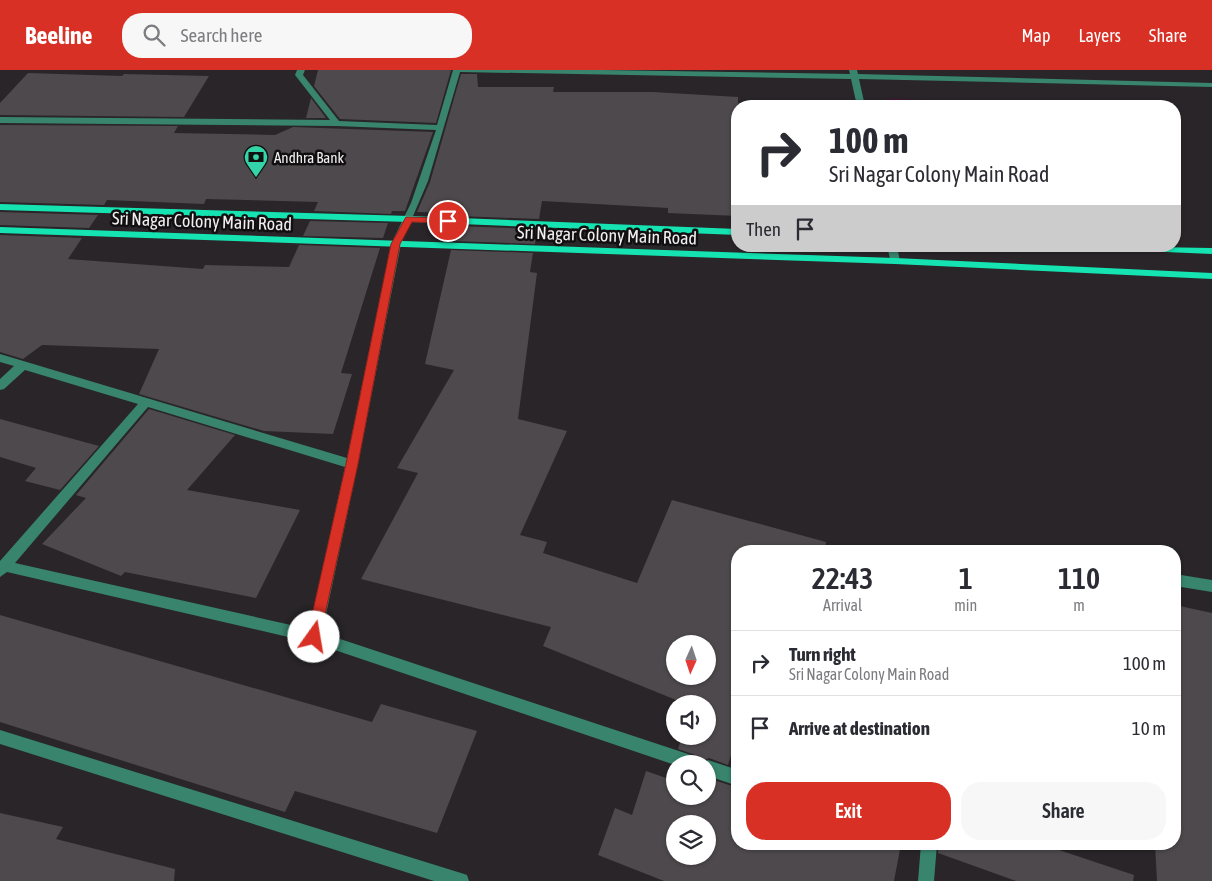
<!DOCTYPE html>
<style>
:root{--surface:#fff;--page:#f7f7f7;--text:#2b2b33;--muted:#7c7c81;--line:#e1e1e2;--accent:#d93025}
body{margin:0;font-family:"Asap Condensed",sans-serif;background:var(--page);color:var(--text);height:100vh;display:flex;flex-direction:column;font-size:19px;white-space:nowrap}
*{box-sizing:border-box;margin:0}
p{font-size:16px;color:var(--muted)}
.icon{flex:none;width:28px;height:28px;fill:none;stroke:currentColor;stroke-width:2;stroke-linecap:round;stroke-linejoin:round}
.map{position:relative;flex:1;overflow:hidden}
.sheet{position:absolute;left:731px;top:475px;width:450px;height:305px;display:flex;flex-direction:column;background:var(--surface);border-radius:20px;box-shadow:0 1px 4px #0004}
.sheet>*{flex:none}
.hud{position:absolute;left:731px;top:30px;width:450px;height:152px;border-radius:20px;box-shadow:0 1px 4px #0004;background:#fff;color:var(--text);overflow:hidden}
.needle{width:32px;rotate:183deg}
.controls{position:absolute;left:666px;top:565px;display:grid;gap:10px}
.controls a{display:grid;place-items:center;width:50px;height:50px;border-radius:50%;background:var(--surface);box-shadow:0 1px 4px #0004;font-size:25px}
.pin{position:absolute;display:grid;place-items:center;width:42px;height:42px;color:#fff;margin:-21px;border:2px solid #fff;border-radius:50%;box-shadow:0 1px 5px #0007}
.me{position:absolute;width:55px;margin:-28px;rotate:13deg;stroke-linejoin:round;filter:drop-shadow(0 0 4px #0008)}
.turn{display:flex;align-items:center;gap:18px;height:105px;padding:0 15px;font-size:22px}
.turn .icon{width:65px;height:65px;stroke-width:2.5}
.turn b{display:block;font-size:35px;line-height:42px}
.then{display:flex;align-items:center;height:48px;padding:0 15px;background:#0003;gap:10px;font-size:19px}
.eta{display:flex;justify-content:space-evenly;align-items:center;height:85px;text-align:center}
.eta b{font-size:30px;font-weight:600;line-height:35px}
.button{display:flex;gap:10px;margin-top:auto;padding:10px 15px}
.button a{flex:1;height:58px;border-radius:20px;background:var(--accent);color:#fff;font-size:20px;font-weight:600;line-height:58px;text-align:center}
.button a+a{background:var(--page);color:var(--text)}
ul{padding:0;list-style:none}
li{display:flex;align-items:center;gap:15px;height:65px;padding:0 15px;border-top:1px solid var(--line)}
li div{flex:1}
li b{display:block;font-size:19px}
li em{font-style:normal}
header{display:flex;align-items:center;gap:30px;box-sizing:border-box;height:70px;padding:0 25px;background:var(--accent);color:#fff}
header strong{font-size:24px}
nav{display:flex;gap:28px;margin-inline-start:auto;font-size:18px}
.search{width:350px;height:45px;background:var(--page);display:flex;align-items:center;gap:12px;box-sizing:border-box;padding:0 18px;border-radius:20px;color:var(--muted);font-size:19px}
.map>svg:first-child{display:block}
</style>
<header>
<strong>Beeline</strong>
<div class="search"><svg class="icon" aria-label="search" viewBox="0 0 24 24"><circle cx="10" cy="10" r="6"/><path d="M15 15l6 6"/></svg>Search here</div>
<nav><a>Map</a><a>Layers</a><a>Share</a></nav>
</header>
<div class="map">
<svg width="1212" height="811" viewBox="0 0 1212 811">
<rect width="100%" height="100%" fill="#292528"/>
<path fill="#531141" d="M 889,29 L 1107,35 L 1108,36 L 891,36 Z"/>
<path fill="#4e494c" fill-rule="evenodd" d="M 318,0 L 451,0 L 436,53 L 340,49 L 314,16 Z
M 28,3 L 122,6 L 124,4 L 209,6 L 184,47 L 0,45 L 0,33 Z
M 461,4 L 477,4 L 478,17 L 554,17 L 553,22 L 653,22 L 738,27 L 738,146 L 668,143 L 668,138 L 542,131 L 539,149 L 458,146 L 459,143 L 417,142 L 430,112 Z
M 311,28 L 326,48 L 306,48 Z
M 0,55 L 178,56 L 174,63 L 275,65 L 293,57 L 433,62 L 405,141 L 392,141 L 391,144 L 314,141 L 318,132 L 206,129 L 204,134 L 107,130 L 104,135 L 0,132 Z
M 0,142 L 98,145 L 89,158 L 0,155 Z
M 310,151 L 388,153 L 383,168 L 303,166 Z
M 456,156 L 537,159 L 535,174 L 453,171 Z
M 0,165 L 82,168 L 68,189 L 203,199 L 205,195 L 289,197 L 299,175 L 380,178 L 341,303 L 352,304 L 333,364 L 264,361 L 139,324 L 159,279 L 42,275 L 23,289 L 0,282 Z
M 451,180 L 533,183 L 530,202 L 537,203 L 518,349 L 567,361 L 520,465 L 547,472 L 543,483 L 637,513 L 672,430 L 826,472 L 825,481 L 738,481 L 738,662 L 728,695 L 709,688 L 703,691 L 701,687 L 678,679 L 682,666 L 708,666 L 708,634 L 686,634 L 543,576 L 551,557 L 361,509 L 418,403 L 397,398 L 454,300 L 425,294 ZM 675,574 L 708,574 L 708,606 L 675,606 Z
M 149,339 L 235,365 L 187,420 L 300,440 L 256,528 L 125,502 L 121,506 L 42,474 L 86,428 L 76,425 Z
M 0,349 L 99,376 L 60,420 L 25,411 L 36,398 L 0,387 Z
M 1175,535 L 1212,543 L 1212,811 L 1157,811 L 1155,774 L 1175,774 Z
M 0,545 L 372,652 L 381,634 L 477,661 L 437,763 L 295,721 L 285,742 L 0,652 Z
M 673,696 L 675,697 L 675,726 L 708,726 L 708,708 L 738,718 L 738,774 L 901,774 L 894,811 L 664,811 L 598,785 L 615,738 L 632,745 L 646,701 L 669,709 ZM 675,754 L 708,754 L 708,786 L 675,786 Z
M 0,743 L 63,757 L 56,769 L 175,799 L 174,811 L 0,811 Z
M 939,774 L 1041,774 L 1134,805 L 1133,811 L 1016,811 L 938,783 Z"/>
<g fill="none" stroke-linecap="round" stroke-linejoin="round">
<path fill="#38846c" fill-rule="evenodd" d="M 297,0 L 305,0 L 303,5 L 339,51 L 437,55 L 453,0 L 602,0 L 850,4 L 849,0 L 857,0 L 858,4 L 1212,13 L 1212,17 L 859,9 L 865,36 L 857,36 L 851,9 L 460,2 L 428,111 L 401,174 L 358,394 L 322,563 L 694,686 L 700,689 L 702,694 L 675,694 L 675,695 L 314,573 L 7,502 L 0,507 L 0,491 L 138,334 L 25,300 L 4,319 L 0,320 L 0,309 L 14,296 L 0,292 L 0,284 L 347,388 L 391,174 L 411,133 L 436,60 L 336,56 L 0,53 L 0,47 L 330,50 L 295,5 ZM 148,337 L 345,397 L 309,559 L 15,493 Z
M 887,176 L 897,176 L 900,191 L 899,193 L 891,193 Z
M 1175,504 L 1212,510 L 1212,522 L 1175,516 Z
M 0,660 L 461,803 L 467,805 L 469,811 L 434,811 L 0,674 Z
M 708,690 L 738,700 L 738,716 L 708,706 L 708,694 L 702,694 Z
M 921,774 L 937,774 L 934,811 L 918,811 Z"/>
<path fill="#16e3b2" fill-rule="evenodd" d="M 0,134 L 410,146 L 738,159 L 738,165 L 410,152 L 0,140 Z
M 0,157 L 895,188 L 1212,203 L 1212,209 L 895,194 L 0,163 Z
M 1091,176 L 1212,178 L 1212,184 L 1096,179 Z"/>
</g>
<path fill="#d93025" stroke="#8d1f18" d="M 406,147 L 448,148 L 453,151 L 448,153 L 412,152 L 400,174 L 358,394 L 320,567 L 318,571 L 314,573 L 309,571 L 307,567 L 346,394 L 391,174 Z"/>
<defs>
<g id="bank-pin" transform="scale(1.25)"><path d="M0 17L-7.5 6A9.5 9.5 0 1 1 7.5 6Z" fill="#33d4a8" stroke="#110f10"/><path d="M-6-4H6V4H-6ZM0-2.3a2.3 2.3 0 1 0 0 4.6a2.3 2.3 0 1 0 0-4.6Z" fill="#111"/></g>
</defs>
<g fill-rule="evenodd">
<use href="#bank-pin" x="256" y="87"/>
</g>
<g text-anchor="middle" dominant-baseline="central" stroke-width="5" stroke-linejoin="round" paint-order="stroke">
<g font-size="15" fill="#f2eff1" stroke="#110f10" text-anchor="start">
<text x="274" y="87">Andhra Bank</text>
</g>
<g font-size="18" fill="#f2eff1" stroke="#110f10">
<text transform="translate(202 151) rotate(2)">Sri Nagar Colony Main Road</text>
<text transform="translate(607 165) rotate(2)">Sri Nagar Colony Main Road</text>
</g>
</g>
</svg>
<div class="controls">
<a><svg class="needle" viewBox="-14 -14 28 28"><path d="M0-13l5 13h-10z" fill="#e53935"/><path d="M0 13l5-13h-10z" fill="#7c7c81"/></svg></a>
<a><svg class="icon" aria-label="sound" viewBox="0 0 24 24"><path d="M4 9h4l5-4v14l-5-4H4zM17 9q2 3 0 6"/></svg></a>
<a><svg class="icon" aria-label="search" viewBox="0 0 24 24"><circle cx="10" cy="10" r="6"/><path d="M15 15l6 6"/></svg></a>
<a><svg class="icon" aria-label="layers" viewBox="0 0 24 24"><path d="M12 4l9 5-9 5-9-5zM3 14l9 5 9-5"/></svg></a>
</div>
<div class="pin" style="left:448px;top:151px;background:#d93025"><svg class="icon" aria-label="arrive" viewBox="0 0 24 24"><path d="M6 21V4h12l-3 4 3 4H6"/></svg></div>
<svg class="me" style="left:314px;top:567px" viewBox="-20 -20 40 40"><circle r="19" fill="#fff"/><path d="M0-13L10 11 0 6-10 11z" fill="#d93025"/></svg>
<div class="hud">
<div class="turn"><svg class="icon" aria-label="right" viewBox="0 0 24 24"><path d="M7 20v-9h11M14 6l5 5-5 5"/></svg><div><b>100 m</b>Sri Nagar Colony Main Road</div></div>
<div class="then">Then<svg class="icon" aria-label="arrive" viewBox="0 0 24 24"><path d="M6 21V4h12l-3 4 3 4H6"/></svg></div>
</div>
<section class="sheet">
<div class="eta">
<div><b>22:43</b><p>Arrival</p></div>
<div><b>1</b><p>min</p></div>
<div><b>110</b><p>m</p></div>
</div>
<ul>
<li><svg class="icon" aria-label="right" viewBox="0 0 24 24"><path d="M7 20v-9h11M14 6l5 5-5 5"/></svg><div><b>Turn right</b><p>Sri Nagar Colony Main Road</p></div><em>100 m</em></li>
<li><svg class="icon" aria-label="arrive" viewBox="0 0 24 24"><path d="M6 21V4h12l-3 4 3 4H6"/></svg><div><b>Arrive at destination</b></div><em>10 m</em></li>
</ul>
<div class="button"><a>Exit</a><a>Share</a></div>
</section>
</div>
